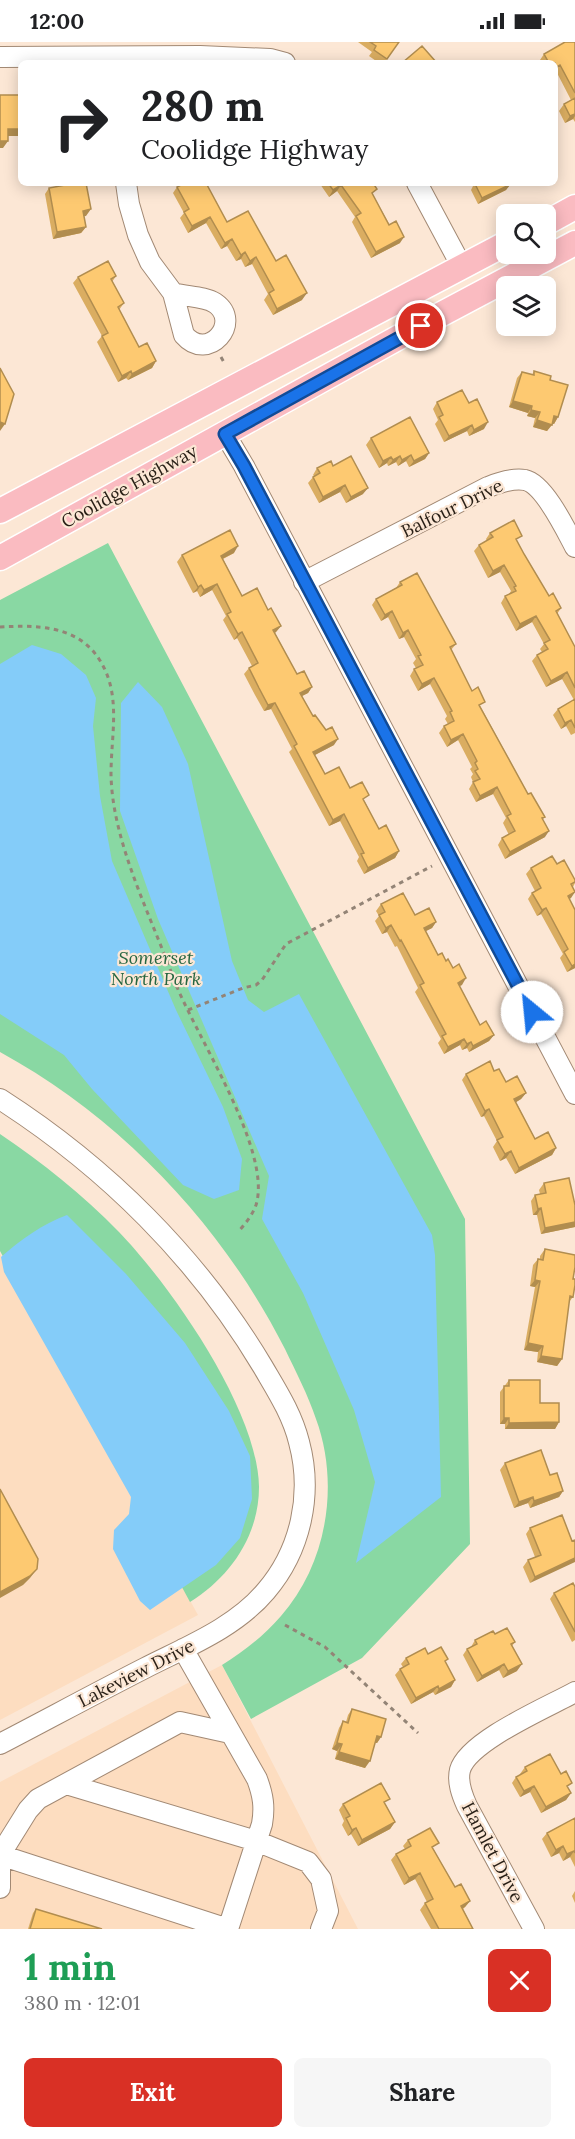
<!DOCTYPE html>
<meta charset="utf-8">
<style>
:root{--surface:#fff;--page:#f6f6f6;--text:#202124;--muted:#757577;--accent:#d93025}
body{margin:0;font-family:Lora,serif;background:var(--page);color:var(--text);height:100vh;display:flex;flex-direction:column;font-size:22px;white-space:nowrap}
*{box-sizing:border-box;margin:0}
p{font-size:20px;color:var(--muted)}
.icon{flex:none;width:33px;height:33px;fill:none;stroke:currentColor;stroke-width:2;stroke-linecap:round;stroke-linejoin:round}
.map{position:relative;height:1887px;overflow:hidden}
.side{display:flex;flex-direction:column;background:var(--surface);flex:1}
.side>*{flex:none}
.hud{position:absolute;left:18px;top:18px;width:540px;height:126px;border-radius:9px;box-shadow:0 3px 15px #0003;background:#fff;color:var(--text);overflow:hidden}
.fabs{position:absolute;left:496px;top:162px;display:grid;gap:12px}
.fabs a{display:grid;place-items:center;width:60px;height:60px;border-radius:9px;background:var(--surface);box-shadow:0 3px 15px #0003;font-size:30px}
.pin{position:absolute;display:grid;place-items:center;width:51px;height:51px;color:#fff;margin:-26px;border:3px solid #fff;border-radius:50%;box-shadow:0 2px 6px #0007}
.me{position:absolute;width:66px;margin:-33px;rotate:332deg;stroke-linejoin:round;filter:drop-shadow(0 0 4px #0008)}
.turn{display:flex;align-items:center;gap:21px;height:126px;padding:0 24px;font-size:27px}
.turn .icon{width:78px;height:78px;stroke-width:2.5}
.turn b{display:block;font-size:42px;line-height:51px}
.round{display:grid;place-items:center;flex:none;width:63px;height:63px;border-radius:9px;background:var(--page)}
.summary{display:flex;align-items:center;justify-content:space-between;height:102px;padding:0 24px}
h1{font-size:36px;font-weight:700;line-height:45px;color:#1e9e55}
.primary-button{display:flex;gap:12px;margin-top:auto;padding:12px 24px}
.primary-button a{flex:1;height:69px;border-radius:9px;background:var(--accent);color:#fff;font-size:24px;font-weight:700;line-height:69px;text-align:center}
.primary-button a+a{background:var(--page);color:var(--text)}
.status{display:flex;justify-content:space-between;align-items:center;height:42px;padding:0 30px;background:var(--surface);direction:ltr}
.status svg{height:16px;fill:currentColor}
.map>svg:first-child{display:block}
</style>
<div class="status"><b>12:00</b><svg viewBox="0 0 49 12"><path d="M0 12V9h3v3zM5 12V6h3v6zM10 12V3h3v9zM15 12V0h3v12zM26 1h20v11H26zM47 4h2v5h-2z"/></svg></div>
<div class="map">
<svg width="575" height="1887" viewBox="0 0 575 1887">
<rect width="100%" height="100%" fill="#fce7d5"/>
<path fill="#fdddc0" d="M 0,1212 L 198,1573 L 0,1678 Z
M 222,1623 L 358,1887 L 0,1887 L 0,1740 Z"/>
<path fill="#89d8a3" d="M 108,501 L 465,1177 L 470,1502 L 362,1616 L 251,1677 L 222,1623 C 244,1609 264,1594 281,1574 C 327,1522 340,1442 316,1377 C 308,1353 296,1330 285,1307 C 222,1183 122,1077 0,1010 L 0,558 Z
M 0,1092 C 43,1121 82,1152 119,1190 C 171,1244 258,1368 259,1445 C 259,1494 230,1535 190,1560 L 0,1209 Z"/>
<path fill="#84ccf9" d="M 32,603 L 61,612 L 86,633 L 96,656 L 93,684 L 100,754 L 112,819 L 176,968 L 223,1065 L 242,1117 L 239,1148 L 214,1157 L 183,1143 L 92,1047 L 64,1013 L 0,972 L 0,622 Z
M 138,640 L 162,665 L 188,722 L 232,919 L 248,958 L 264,970 L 299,952 L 432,1193 L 435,1213 L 441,1455 L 356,1521 L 375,1440 L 354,1368 L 303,1251 L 262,1177 L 269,1134 L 158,877 L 120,769 L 121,661 Z
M 67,1173 L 126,1232 L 185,1301 L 229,1369 L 250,1414 L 252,1457 L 240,1496 L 216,1523 L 150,1568 L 140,1559 L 113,1507 L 114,1488 L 129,1472 L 131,1455 L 4,1230 L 1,1215 C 19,1199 44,1181 67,1173 Z"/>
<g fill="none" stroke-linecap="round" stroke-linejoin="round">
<g stroke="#a28974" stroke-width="22">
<path id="minor" d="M 0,15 L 200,14 L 270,17 L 285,21
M 126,141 L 129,162 L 138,193 L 150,220 L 173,251 L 184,293 C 208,321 243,280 215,261 C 204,254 186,255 173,251
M 417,141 L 462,225
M 225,392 L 244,424 L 575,1052
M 304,540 L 488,445 C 499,441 512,436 525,438 C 544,442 566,488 575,505
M 0,1057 C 106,1125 198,1216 263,1325 C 277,1349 292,1372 299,1400 C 313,1452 301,1508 266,1549 C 235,1586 186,1605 145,1626 C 96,1651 48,1677 0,1702
M 183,1607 L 257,1737 C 263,1753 265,1765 262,1782 L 228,1887
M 66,1742 L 256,1799 L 308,1820 L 321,1837 L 328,1869 L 321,1887
M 0,1813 L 228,1887
M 0,1846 L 0,1813 L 28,1768 L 38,1757 L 180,1680 L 230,1691
M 534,1887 L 467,1764 C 462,1753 457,1740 460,1728 C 468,1699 548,1665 575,1650"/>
</g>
<g stroke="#fff" stroke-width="27">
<path id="major" d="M 546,181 L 575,165
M 0,469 L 507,201
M 0,516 L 421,283 L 575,201"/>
</g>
<path stroke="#938476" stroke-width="3" stroke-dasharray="4.5 4.5" stroke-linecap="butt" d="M 221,315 L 225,322
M 0,585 C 36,583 77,583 99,617 C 122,652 111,692 111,732 C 112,799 150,872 173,935 C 193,990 273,1108 256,1163 C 252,1174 245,1182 238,1190
M 188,968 L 243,946 L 256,943 L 262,938 L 286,902 L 432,824
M 285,1583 L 325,1605 L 418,1691"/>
<use href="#minor" stroke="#fff" stroke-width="20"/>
<use href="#major" stroke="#fabbc1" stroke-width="24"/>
</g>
<path fill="#daad61" d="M 358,0 L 399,0 L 384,21 L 379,21 L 369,14 L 372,10 Z
M 575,0 L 575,80 L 573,77 L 565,81 L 559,69 L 564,62 L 571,58 L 556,29 L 555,30 L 555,21 L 541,21 L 540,18 L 544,12 Z
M 321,141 L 373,141 L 373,153 L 400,201 L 371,216 L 352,180 L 355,175 L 337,149 L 329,155 L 320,142 Z
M 472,141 L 510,141 L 506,148 L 478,162 L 471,148 L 473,144 Z
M 177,145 L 227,180 L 276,219 L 302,258 L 273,273 L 264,258 L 268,252 L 252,222 L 245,225 L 241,217 L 236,219 L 227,204 L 221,207 L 206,181 L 188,191 L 180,176 L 184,171 L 173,151 Z
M 49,146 L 86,174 L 84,174 L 86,185 L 81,191 L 53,197 L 45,152 Z
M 116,234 L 112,240 L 124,261 L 119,268 L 139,305 L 156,319 L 152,326 L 128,338 L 126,336 L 118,340 L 97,300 L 102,294 L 73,241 L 78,235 Z
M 534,329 L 550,338 L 558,375 L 554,382 L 552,381 L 547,389 L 533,385 L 535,376 L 527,374 L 528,371 L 509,365 L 517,336 L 522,330 L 532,333 Z
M 437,360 L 469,361 L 484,387 L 469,394 L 467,389 L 444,400 L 435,382 L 438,378 L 433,367 Z
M 371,396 L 429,411 L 425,417 L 409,425 L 406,419 L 398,424 L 396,420 L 388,424 L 387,421 L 379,426 L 366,403 Z
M 333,424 L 363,452 L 346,461 L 340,450 L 319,461 L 308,441 L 314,434 L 313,433 L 317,426 Z
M 490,491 L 517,500 L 549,554 L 561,566 L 557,572 L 575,605 L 575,691 L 571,693 L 566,684 L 561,687 L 553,673 L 558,667 L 574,658 L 562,637 L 546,645 L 532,619 L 537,613 L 542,610 L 540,607 L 544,602 L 532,580 L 516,589 L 501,561 L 505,554 L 509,552 L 511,549 L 500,530 L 488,536 L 474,509 L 479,503 L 487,499 L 486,497 Z
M 234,511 L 223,517 L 242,554 L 268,568 L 281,584 L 275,591 L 297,632 L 312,645 L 308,651 L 302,654 L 313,674 L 334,703 L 315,713 L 325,732 L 350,746 L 365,760 L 379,787 L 399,809 L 395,816 L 364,832 L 357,819 L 359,815 L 340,779 L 329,784 L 289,710 L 292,707 L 271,667 L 264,669 L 255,653 L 244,632 L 249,626 L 252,624 L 237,596 L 234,598 L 223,578 L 226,574 L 212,548 L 200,555 L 197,549 L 193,551 L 177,520 L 182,513 Z
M 400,540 L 456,602 L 451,608 L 458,623 L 528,752 L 545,775 L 543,777 L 545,795 L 505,817 L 498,803 L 502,796 L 509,793 L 503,781 L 506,776 L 493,752 L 476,760 L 469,747 L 473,740 L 471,735 L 473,732 L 470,727 L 472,725 L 458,698 L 447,705 L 439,691 L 444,684 L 448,682 L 445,677 L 447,674 L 430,642 L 418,649 L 410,634 L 414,627 L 416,626 L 413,621 L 416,617 L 404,595 L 399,597 L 388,575 L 381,579 L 372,563 L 376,557 L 396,546 Z
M 557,822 L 575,841 L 573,845 L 571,856 L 569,857 L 575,868 L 575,926 L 567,930 L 560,916 L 563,912 L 541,872 L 537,874 L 528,857 L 532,851 L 535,849 L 526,832 L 531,826 Z
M 381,862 L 436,880 L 432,886 L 426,889 L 438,913 L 446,919 L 462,943 L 459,944 L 480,983 L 494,993 L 489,999 L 469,1010 L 467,1006 L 462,1008 L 460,1003 L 444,1012 L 438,1001 L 441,997 L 415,950 L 418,946 L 397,904 L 395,905 L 387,890 L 382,892 L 375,879 L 379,874 L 376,869 Z
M 494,1029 L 506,1040 L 526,1051 L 521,1057 L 516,1060 L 535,1097 L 556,1106 L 552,1113 L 515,1132 L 506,1116 L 500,1119 L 493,1105 L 497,1099 L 484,1074 L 481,1075 L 462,1038 L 466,1032 Z
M 544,1141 L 575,1163 L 575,1185 L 541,1192 L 537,1173 L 533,1173 L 531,1159 L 535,1153 L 540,1152 L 539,1148 Z
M 545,1207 L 573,1237 L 573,1255 L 569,1260 L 562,1317 L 557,1324 L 537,1320 L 538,1310 L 524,1308 L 535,1245 L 530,1244 L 533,1223 L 538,1217 L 540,1217 L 540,1214 Z
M 509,1338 L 540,1361 L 559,1380 L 555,1387 L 505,1387 L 505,1382 L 500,1382 L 500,1350 Z
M 505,1421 L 550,1433 L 563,1449 L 559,1455 L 530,1466 L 528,1461 L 514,1466 L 500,1428 Z
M 530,1486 L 572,1499 L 530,1541 L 523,1525 L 528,1518 L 535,1515 L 526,1492 Z
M 575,1545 L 575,1598 L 572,1600 L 550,1557 L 554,1551 Z
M 495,1592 L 515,1600 L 512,1604 L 517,1629 L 503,1636 L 499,1628 L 477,1640 L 463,1613 L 467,1607 L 471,1605 L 475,1598 Z
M 428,1612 L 446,1621 L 455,1638 L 451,1645 L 435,1653 L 433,1650 L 411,1662 L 395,1633 L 400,1627 L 403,1625 L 401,1622 L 406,1616 Z
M 352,1667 L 381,1695 L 377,1701 L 375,1701 L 365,1726 L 335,1717 L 337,1709 L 332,1707 L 339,1686 L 343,1679 L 346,1680 L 348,1673 Z
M 525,1725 L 568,1746 L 571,1751 L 566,1758 L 541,1771 L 530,1750 L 520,1755 L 512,1741 L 516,1735 L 521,1733 L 520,1732 Z
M 343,1762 L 386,1763 L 395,1780 L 390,1787 L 358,1804 L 351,1792 L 348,1794 L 342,1783 L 344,1779 L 339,1768 Z
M 575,1776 L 575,1825 L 570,1815 L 563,1819 L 559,1811 L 551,1815 L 542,1797 L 547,1791 Z
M 408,1798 L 434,1808 L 455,1845 L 470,1859 L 465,1865 L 463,1867 L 473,1887 L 431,1887 L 420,1868 L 425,1861 L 427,1860 L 415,1837 L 404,1843 L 391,1818 L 396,1812 L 405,1807 L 403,1804 Z
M 575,1849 L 575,1861 L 572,1854 Z
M 36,1867 L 102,1887 L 28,1887 L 33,1871 Z"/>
<path fill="#b18d4f" d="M 575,72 L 575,74 L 573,77 L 565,81 L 570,74 Z
M 8,87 L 21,87 L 21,94 L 3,94 Z
M 0,99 L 8,99 L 3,106 L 0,106 Z
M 511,142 L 506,148 L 478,162 L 482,156 Z
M 341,143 L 337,149 L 329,155 L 333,148 Z
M 91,167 L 86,174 L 78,175 L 83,169 Z
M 210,175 L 206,181 L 188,191 L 192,184 Z
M 86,185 L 81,191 L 53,197 L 57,190 Z
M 404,195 L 400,201 L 371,216 L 376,210 Z
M 232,197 L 227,204 L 221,207 L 225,201 Z
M 245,210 L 241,217 L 236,219 L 241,213 Z
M 256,215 L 252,222 L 245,225 L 250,219 Z
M 307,251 L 302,258 L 273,273 L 277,267 Z
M 156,319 L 152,326 L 128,338 L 132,332 Z
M 131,329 L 126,336 L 118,340 L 122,334 Z
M 513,359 L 532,364 L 528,371 L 509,365 Z
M 531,368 L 540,370 L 535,376 L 527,374 Z
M 554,374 L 558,375 L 554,382 L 550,381 Z
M 537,378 L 552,383 L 547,389 L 533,385 Z
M 0,380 L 5,382 L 0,389 Z
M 488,380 L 484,387 L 469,394 L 474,388 Z
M 472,383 L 467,389 L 444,400 L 449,394 Z
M 429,411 L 425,417 L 409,425 L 414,419 Z
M 411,413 L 406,419 L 398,424 L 402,418 Z
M 400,414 L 396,420 L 388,424 L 393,418 Z
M 391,415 L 387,421 L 379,426 L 383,419 Z
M 345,443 L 340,450 L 319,461 L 323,455 Z
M 368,446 L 363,452 L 346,461 L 351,455 Z
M 238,504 L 234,511 L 216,520 L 221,514 Z
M 504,523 L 500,530 L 488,536 L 493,529 Z
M 217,542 L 212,548 L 200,555 L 204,548 Z
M 201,543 L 197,549 L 193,551 L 198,545 Z
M 392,569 L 388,575 L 381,579 L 385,573 Z
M 536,574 L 532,580 L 516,589 L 520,582 Z
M 281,584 L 276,590 L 268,594 L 273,588 Z
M 408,588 L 404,595 L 399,597 L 403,591 Z
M 242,590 L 237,596 L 234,598 L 238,592 Z
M 567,630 L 562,637 L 546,645 L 551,639 Z
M 434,636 L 430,642 L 418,649 L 422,642 Z
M 312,645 L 308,651 L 296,657 L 300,651 Z
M 275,661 L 271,667 L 264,669 L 268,663 Z
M 571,678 L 566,684 L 561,687 L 565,681 Z
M 463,692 L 458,698 L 447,705 L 451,698 Z
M 338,697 L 334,703 L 309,716 L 313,710 Z
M 497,745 L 493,752 L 476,760 L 480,754 Z
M 344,772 L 340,779 L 329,784 L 333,778 Z
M 549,789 L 545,795 L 505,817 L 510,810 Z
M 399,809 L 395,816 L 364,832 L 368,826 Z
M 575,850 L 571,856 L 563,860 L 568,854 Z
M 546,866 L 541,872 L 537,874 L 542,868 Z
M 436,880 L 432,886 L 420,892 L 424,886 Z
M 391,883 L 387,890 L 382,892 L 386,886 Z
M 575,922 L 575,926 L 567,930 L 572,924 Z
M 466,936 L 462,943 L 453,947 L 458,941 Z
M 494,993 L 489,999 L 469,1010 L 473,1004 Z
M 464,997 L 460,1003 L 444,1012 L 448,1005 Z
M 471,1000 L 467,1006 L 462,1008 L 467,1002 Z
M 526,1051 L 521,1057 L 510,1064 L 514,1057 Z
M 489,1067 L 484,1074 L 481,1075 L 485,1069 Z
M 556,1106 L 552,1113 L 515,1132 L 519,1126 Z
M 511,1109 L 506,1116 L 500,1119 L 505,1112 Z
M 541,1166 L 537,1173 L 533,1173 L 538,1167 Z
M 575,1180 L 575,1185 L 541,1192 L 545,1186 Z
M 535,1238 L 540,1239 L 535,1245 L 530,1244 Z
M 528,1301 L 543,1304 L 538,1310 L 524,1308 Z
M 541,1314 L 562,1317 L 557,1324 L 537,1320 Z
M 504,1376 L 509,1376 L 505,1382 L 500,1382 Z
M 559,1380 L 555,1387 L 505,1387 L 509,1381 Z
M 563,1449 L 559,1455 L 530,1466 L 534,1459 Z
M 533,1455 L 528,1461 L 514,1466 L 519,1460 Z
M 575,1516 L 575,1520 L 530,1541 L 535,1535 Z
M 37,1527 L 30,1536 L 23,1543 L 0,1556 L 0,1550 Z
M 504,1622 L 499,1628 L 477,1640 L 482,1634 Z
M 522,1622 L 517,1629 L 503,1636 L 508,1629 Z
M 455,1638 L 451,1645 L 435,1653 L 439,1647 Z
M 438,1644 L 433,1650 L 411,1662 L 416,1656 Z
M 377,1694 L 381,1695 L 377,1701 L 373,1700 Z
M 337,1701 L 342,1702 L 337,1709 L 332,1707 Z
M 339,1710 L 370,1719 L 365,1726 L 335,1717 Z
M 534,1744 L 530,1750 L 520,1755 L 524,1749 Z
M 571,1751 L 566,1758 L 541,1771 L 546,1765 Z
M 395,1780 L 390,1787 L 358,1804 L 362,1798 Z
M 356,1786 L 351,1792 L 348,1794 L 352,1788 Z
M 563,1804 L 559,1811 L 551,1815 L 556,1808 Z
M 574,1809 L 570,1815 L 563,1819 L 567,1812 Z
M 420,1831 L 415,1837 L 404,1843 L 409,1836 Z
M 470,1859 L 465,1865 L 456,1870 L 461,1864 Z"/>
<path fill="#fdc971" stroke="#b18d4f" stroke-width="1.5" d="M 370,0 L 399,0 L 387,17 L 374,8 L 376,4 Z
M 565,0 L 575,0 L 575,51 L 560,23 L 555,26 L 555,21 L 549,21 L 544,12 Z
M 422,4 L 437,21 L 402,21 Z
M 0,53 L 20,53 L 21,87 L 8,87 L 8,99 L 0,99 Z
M 575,56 L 575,72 L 570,74 L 564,62 Z
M 76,141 L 86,141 L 91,167 L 83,169 L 86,185 L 57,190 L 49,146 Z
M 185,141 L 206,141 L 227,180 L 248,169 L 276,219 L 286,213 L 307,251 L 277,267 L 269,251 L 274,248 L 256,215 L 250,219 L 245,210 L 241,213 L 232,197 L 225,201 L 210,175 L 192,184 L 184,170 L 189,167 L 177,145 Z
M 328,141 L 373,141 L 377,147 L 372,151 L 389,183 L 396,179 L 404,195 L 376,210 L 356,174 L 361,171 L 341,143 L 333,148 Z
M 476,141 L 510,141 L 511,142 L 482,156 L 475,142 Z
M 108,219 L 116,234 L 111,237 L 124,261 L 118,265 L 139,305 L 147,301 L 156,319 L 132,332 L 131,329 L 122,334 L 102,294 L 108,291 L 78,235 Z
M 0,326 L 14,352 L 5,382 L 0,380 Z
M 534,329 L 551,334 L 550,338 L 568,343 L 558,375 L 554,374 L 552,383 L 537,378 L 540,370 L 531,368 L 532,364 L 513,359 L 522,330 L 534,333 Z
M 462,348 L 469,361 L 477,357 L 488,380 L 474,388 L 472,383 L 449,394 L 439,375 L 443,373 L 437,360 Z
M 410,375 L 429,411 L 414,419 L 411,413 L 402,418 L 400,414 L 393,418 L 391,415 L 383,419 L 371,396 Z
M 351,414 L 368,446 L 351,455 L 345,443 L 323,455 L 313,435 L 320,431 L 317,426 L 331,419 L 333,424 Z
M 514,478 L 522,494 L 516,497 L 524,512 L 549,554 L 553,551 L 561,566 L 556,569 L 575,605 L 575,646 L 567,630 L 551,639 L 537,613 L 548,607 L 544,601 L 550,598 L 536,574 L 520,582 L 505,554 L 516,549 L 514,545 L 516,544 L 504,523 L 493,529 L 479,503 L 493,495 L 490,491 Z
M 230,488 L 238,504 L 221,514 L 242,554 L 257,546 L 268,568 L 271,566 L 281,584 L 273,588 L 297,632 L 304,629 L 312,645 L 300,651 L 313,674 L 315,673 L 326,688 L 332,685 L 338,697 L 313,710 L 325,732 L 339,725 L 350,746 L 362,740 L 369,753 L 363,757 L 379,787 L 386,783 L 399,809 L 368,826 L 361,812 L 364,811 L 344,772 L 333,778 L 294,704 L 297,702 L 275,661 L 268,663 L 259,646 L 249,626 L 258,621 L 242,590 L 238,592 L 227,572 L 231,570 L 217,542 L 204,548 L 201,543 L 198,545 L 182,513 Z
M 417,531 L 456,602 L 450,605 L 472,649 L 478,645 L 485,660 L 479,663 L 528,752 L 531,751 L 545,775 L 542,776 L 549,789 L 510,810 L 502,796 L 515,789 L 507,774 L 511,772 L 497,745 L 480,754 L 473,740 L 480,737 L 475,729 L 478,727 L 475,721 L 477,719 L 463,692 L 451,698 L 444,684 L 454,679 L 450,670 L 452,669 L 434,636 L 422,642 L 414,627 L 423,623 L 418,614 L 421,613 L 408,588 L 403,591 L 392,569 L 385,573 L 376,557 L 402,543 L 400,540 Z
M 575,657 L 575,686 L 571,678 L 565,681 L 558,667 Z
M 552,814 L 557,822 L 564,818 L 575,838 L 575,840 L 571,842 L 575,850 L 568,854 L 575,868 L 575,922 L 572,924 L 564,910 L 568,907 L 546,866 L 542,868 L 532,851 L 541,846 L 531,826 Z
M 403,851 L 415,873 L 429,866 L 436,880 L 424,886 L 438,913 L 442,911 L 446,919 L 448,917 L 453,926 L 459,922 L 466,936 L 458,941 L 480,983 L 486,979 L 494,993 L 473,1004 L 471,1000 L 467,1002 L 464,997 L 448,1005 L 442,994 L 446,992 L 420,943 L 424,941 L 401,898 L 400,899 L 391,883 L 386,886 L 379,873 L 385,870 L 381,862 Z
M 490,1019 L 494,1029 L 499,1027 L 506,1040 L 517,1034 L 526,1051 L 514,1057 L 535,1097 L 548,1090 L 556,1106 L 519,1126 L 511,1109 L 505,1112 L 497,1098 L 503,1095 L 489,1067 L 485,1069 L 466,1032 Z
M 569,1136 L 575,1163 L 575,1180 L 545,1186 L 541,1166 L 538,1167 L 535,1153 L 546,1151 L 544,1141 Z
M 545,1207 L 575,1213 L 575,1225 L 573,1237 L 575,1237 L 575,1243 L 573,1255 L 570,1254 L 562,1317 L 541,1314 L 543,1304 L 528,1301 L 540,1239 L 535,1238 L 538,1217 L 543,1218 Z
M 509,1338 L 540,1338 L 540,1361 L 559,1361 L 559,1380 L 509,1381 L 509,1376 L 504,1376 L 504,1344 L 509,1344 Z
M 541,1408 L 550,1433 L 557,1431 L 563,1449 L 534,1459 L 533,1455 L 519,1460 L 505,1421 Z
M 0,1447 L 38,1517 L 37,1527 L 30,1534 L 0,1550 Z
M 562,1473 L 572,1499 L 575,1498 L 575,1516 L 535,1535 L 528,1518 L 541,1513 L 530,1486 Z
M 573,1541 L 575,1545 L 575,1590 L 554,1551 Z
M 507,1586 L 515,1600 L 511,1602 L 522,1622 L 508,1629 L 504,1622 L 482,1634 L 467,1607 L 477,1602 L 475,1598 L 493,1589 L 495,1592 Z
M 441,1605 L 448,1617 L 445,1619 L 455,1638 L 439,1647 L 438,1644 L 416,1656 L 400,1627 L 409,1622 L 406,1616 L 425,1606 L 428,1612 Z
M 352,1667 L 386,1677 L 381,1695 L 377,1694 L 370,1719 L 339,1710 L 342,1702 L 337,1701 L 343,1679 L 348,1681 Z
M 550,1712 L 561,1732 L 566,1729 L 572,1741 L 567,1744 L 571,1751 L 546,1765 L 534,1744 L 524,1749 L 516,1735 L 527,1729 L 525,1725 Z
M 381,1741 L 390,1757 L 384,1760 L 395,1780 L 362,1798 L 356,1786 L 352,1788 L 346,1776 L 350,1774 L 343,1762 Z
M 575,1776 L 575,1811 L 574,1809 L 567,1812 L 563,1804 L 556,1808 L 547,1791 Z
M 430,1786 L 439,1801 L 432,1805 L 440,1819 L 455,1845 L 461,1842 L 470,1859 L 461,1864 L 473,1887 L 439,1887 L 425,1861 L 433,1857 L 420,1831 L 409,1836 L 396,1812 L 411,1804 L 408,1798 Z
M 36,1867 L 102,1887 L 30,1887 Z"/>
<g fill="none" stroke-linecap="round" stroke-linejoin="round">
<g stroke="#114b97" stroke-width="15">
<path id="route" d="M 421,284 L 225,392 L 244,424 L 532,970"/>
</g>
<use href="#route" stroke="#1a73e8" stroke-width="10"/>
</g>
<g text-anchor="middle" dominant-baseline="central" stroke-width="4.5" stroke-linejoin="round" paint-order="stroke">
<g font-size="18" fill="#281f16" stroke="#fce7d5">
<text transform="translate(129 444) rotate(-29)">Coolidge Highway</text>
<text transform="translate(452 466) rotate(-26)">Balfour Drive</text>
<text transform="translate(136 1631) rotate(-27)">Lakeview Drive</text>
<text transform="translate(493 1810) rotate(62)">Hamlet Drive</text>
</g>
<g font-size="18" font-style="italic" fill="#266640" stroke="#fce7d5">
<text x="156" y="915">Somerset<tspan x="156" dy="21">North Park</tspan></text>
</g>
</g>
</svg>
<div class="fabs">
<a><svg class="icon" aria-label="search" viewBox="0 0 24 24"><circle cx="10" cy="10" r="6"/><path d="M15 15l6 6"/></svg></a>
<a><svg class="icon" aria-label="layers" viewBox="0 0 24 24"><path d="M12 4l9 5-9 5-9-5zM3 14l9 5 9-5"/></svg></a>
</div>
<div class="pin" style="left:421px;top:284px;background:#d93025"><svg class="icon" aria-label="arrive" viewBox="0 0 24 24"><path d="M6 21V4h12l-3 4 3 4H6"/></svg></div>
<svg class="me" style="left:532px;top:970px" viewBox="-20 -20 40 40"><circle r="19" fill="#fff"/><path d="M0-13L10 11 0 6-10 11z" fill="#1a73e8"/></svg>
<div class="hud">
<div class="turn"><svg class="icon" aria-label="right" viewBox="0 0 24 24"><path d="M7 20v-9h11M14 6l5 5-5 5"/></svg><div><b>280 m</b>Coolidge Highway</div></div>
</div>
</div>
<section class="side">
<div class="summary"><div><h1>1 min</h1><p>380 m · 12:01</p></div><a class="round" style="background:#d93025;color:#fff"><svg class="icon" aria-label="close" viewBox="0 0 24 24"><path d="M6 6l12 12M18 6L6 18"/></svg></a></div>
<div class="primary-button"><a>Exit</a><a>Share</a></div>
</section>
